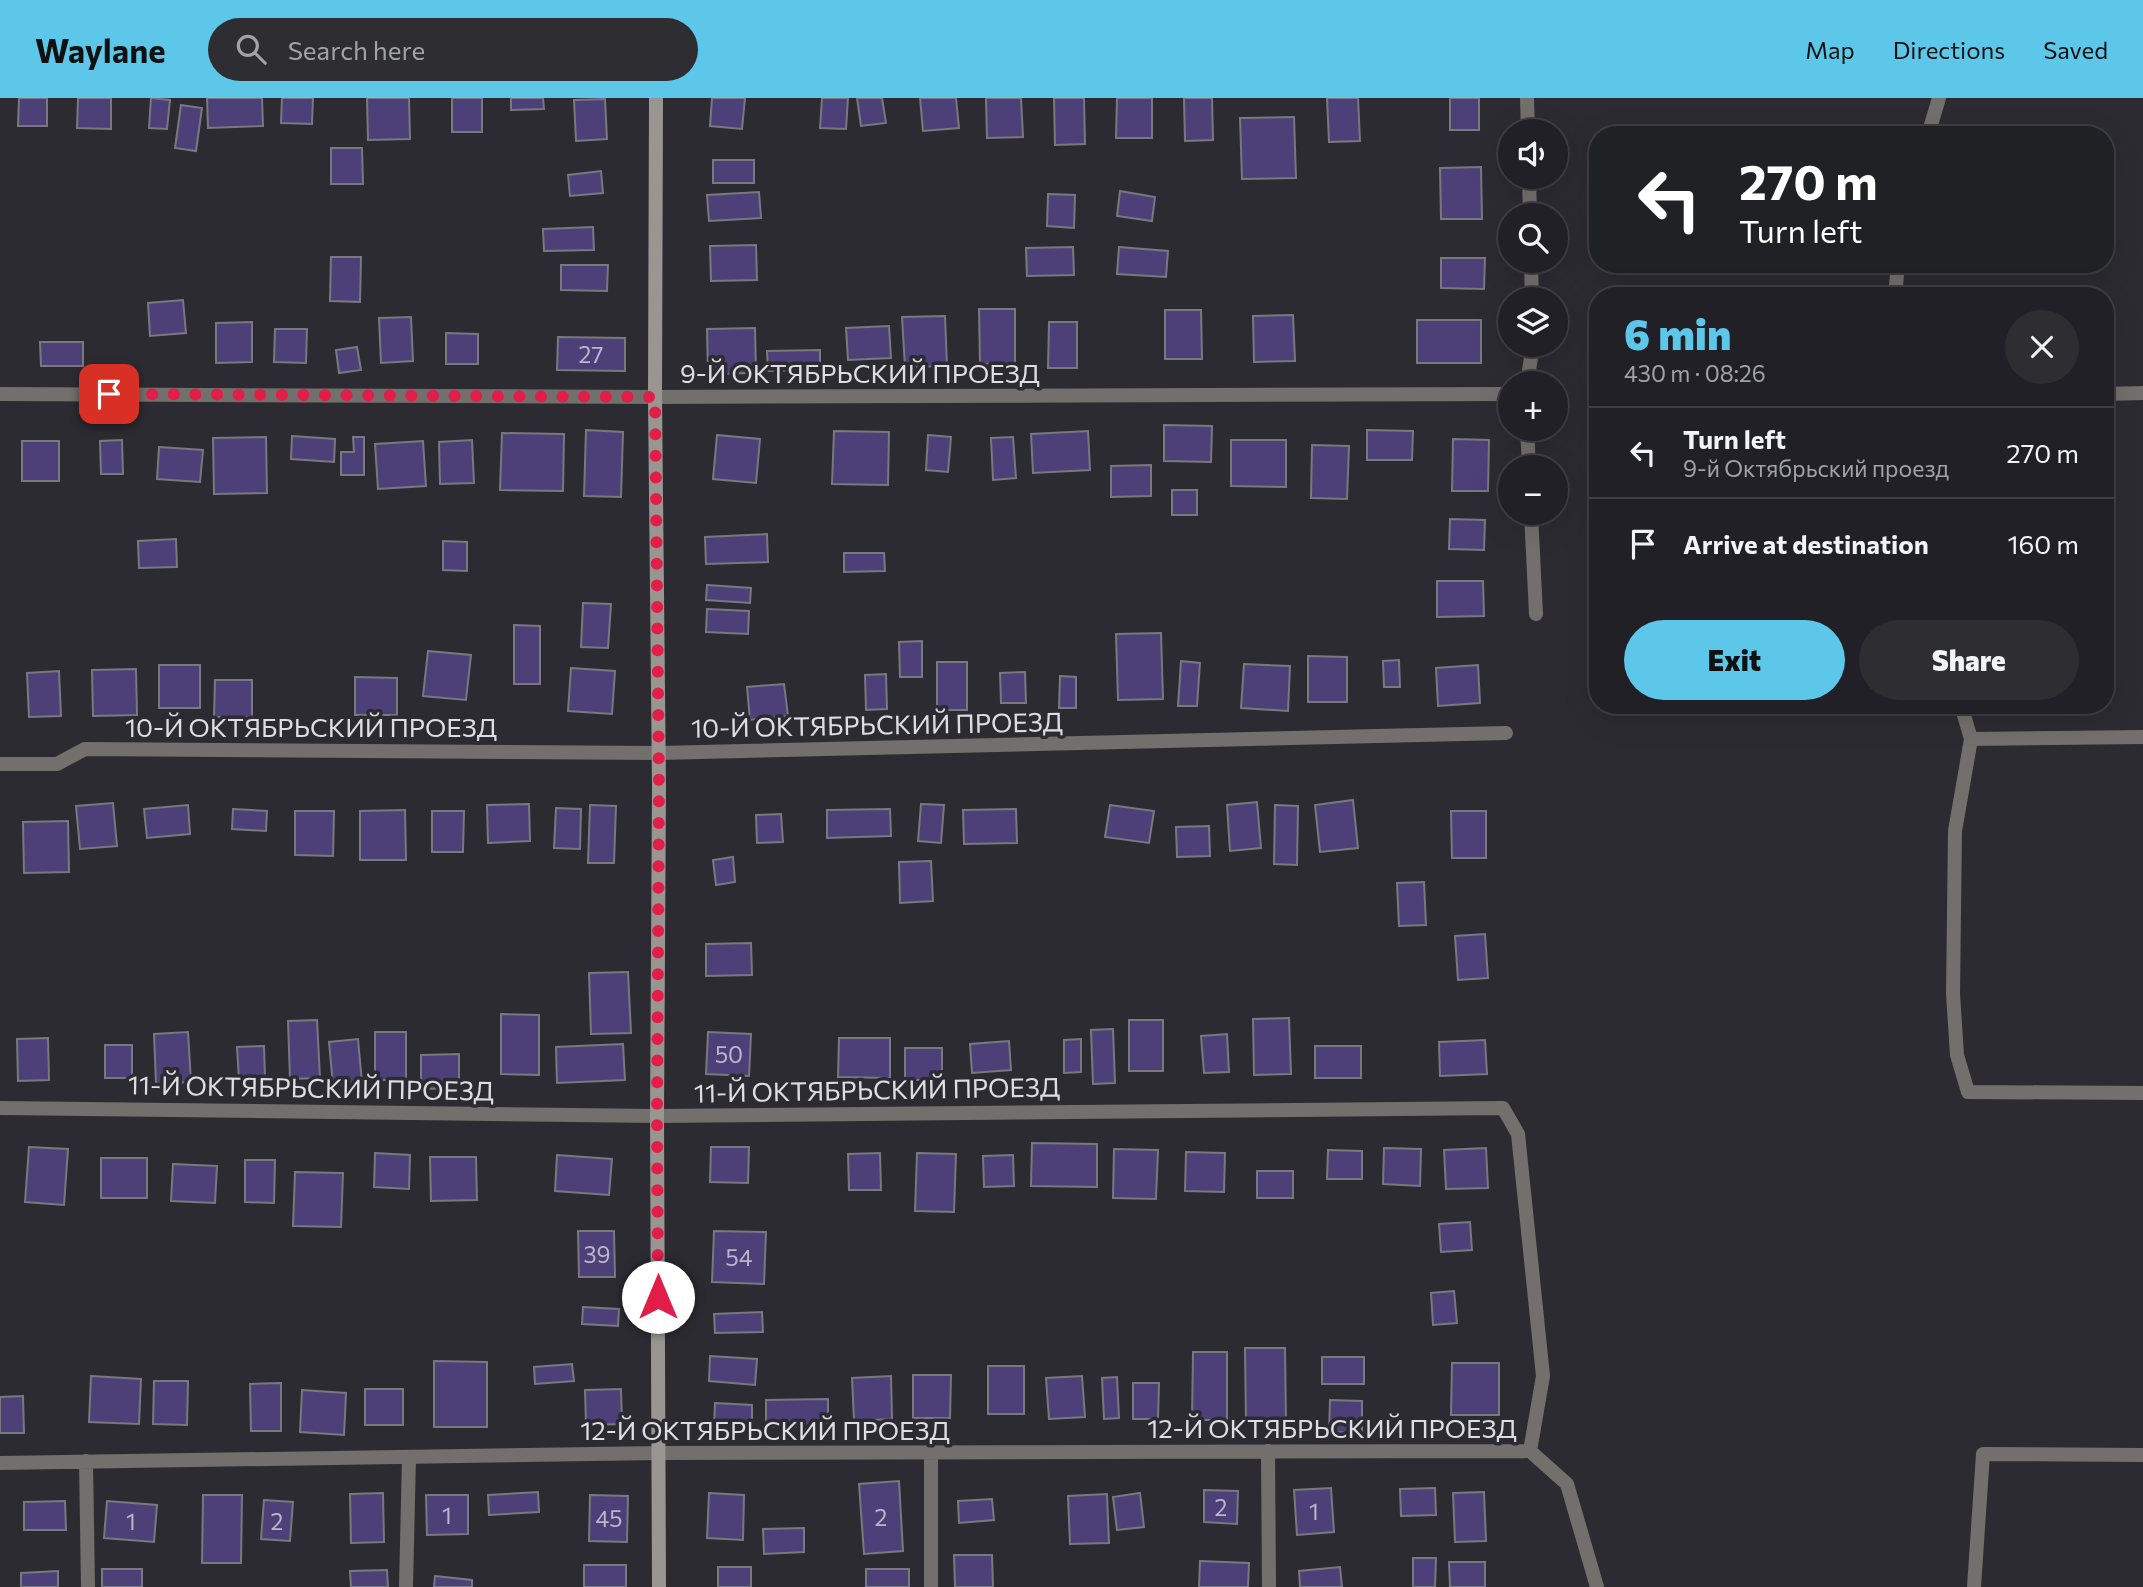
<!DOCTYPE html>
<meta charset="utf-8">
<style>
:root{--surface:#212026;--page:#2d2d32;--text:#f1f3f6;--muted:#a2a3a7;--line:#3e3e43;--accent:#5cc7e8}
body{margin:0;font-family:Commissioner,sans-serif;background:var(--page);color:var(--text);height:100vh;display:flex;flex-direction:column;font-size:26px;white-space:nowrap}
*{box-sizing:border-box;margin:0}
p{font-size:23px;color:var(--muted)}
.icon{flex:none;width:38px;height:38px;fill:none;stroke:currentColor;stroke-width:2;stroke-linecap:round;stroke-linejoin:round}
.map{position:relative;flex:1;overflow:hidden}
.details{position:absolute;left:1589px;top:189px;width:525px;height:427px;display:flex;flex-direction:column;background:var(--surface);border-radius:28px;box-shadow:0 7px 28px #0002,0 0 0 2px var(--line)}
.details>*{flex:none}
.top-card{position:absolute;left:1589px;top:28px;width:525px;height:147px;border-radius:28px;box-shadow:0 7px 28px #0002,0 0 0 2px var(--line);background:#202124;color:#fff;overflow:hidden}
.buttons{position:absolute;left:1498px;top:21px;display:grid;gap:14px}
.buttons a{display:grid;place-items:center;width:70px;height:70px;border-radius:50%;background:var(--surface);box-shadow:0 7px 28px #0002,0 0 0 2px var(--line);font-size:35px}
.pin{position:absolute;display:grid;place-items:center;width:60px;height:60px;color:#fff;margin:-30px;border-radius:14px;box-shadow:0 4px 10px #0006}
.me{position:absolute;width:77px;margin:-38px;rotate:0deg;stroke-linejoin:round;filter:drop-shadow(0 0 5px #0008)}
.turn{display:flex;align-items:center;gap:24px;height:147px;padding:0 35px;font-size:32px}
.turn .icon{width:91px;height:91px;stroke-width:2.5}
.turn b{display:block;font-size:49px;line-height:60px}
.round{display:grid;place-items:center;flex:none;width:74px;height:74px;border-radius:37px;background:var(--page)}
.summary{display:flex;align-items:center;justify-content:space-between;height:119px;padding:0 35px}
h1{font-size:42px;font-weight:800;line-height:52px;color:var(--accent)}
.action{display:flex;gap:14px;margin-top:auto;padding:14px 35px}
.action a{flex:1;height:80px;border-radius:42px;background:var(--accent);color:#111;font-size:28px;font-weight:800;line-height:80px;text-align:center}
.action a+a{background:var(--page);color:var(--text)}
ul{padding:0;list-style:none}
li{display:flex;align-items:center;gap:21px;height:91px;padding:0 35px;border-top:2px solid var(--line)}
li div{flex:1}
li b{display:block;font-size:26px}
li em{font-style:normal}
header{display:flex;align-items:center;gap:42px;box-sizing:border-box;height:98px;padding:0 35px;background:var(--accent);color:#111}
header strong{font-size:33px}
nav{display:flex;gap:38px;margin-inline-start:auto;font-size:24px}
.search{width:490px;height:63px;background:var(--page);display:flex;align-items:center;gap:18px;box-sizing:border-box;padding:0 24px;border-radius:38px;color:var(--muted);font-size:26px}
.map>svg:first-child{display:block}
</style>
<header>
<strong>Waylane</strong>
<div class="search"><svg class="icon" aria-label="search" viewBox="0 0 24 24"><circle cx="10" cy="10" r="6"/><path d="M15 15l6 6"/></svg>Search here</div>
<nav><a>Map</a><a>Directions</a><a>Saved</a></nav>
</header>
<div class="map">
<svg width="2143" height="1489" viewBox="0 0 2143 1489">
<rect width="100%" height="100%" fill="#2c2b32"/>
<path fill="#4b4178" stroke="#78787f" stroke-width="2" d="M 19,0 L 47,0 L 47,28 L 18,28 Z
M 78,0 L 111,0 L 111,31 L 77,30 Z
M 151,0 L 170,2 L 167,31 L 149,30 Z
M 207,0 L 262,0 L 263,28 L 208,30 Z
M 282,0 L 313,0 L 312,26 L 281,25 Z
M 367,0 L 409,0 L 410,41 L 368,42 Z
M 452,0 L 482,0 L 482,34 L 452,34 Z
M 511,0 L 543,0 L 544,11 L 511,12 Z
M 712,0 L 745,0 L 742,31 L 710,28 Z
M 822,0 L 848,0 L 846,31 L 820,30 Z
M 857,0 L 882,0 L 886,25 L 861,28 Z
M 920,0 L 956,0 L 959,30 L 923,33 Z
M 986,0 L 1021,0 L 1023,39 L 987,40 Z
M 1054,0 L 1084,0 L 1085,46 L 1055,47 Z
M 1117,0 L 1152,0 L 1152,40 L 1116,40 Z
M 1184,0 L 1212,0 L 1213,42 L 1185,43 Z
M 1327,0 L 1358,0 L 1360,43 L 1329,44 Z
M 1450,0 L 1479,0 L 1479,32 L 1450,32 Z
M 605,1 L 607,41 L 576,43 L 574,2 Z
M 181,7 L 202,10 L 196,53 L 175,50 Z
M 1294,19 L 1296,80 L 1242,81 L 1240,20 Z
M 331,50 L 362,50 L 363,86 L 331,86 Z
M 713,62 L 754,62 L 754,85 L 713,85 Z
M 1481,69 L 1482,121 L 1441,121 L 1440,70 Z
M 601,73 L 603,95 L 570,98 L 568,77 Z
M 1120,93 L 1155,99 L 1152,123 L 1117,118 Z
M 759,94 L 761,120 L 709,123 L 707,97 Z
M 1048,96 L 1075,97 L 1074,130 L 1047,128 Z
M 593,129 L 594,152 L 544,153 L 543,131 Z
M 756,147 L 757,182 L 711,183 L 710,148 Z
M 1073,149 L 1074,177 L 1027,178 L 1026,150 Z
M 1119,149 L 1168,153 L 1166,179 L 1117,176 Z
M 331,159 L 361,159 L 360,204 L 330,203 Z
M 1441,160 L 1485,160 L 1484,191 L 1441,190 Z
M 561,167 L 608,167 L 607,193 L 561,192 Z
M 183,202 L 186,235 L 150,238 L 148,205 Z
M 979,211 L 1015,211 L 1015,265 L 980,266 Z
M 1165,212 L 1201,212 L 1202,261 L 1165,261 Z
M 1293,217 L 1295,263 L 1254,264 L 1253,218 Z
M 945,218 L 947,268 L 905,269 L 902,219 Z
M 411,219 L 413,263 L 381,265 L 379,220 Z
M 1417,222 L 1481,222 L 1481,265 L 1417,265 Z
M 252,224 L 252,264 L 216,265 L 216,225 Z
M 1049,224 L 1077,224 L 1077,270 L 1048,270 Z
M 889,228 L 891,260 L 848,262 L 846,230 Z
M 755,230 L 756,275 L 708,276 L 707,231 Z
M 275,231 L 307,231 L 306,265 L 274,264 Z
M 446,235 L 478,236 L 478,266 L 446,266 Z
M 558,239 L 625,240 L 625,273 L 557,272 Z
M 40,244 L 83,244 L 83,268 L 41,268 Z
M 357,249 L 361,272 L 339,275 L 336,252 Z
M 820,252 L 820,272 L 768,273 L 767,253 Z
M 1164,327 L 1212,328 L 1211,364 L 1164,363 Z
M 586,332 L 623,334 L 621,399 L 584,398 Z
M 1367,332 L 1413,333 L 1412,362 L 1367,362 Z
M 834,333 L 889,334 L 888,387 L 832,386 Z
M 1088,333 L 1090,372 L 1033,375 L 1031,336 Z
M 502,335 L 564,336 L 563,393 L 500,392 Z
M 717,337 L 760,341 L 756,385 L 713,381 Z
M 928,337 L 951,339 L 948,374 L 926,372 Z
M 292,338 L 335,341 L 334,364 L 291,361 Z
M 266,339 L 267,395 L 214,396 L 213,340 Z
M 353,339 L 364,339 L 364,377 L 341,377 L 341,354 L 354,354 Z
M 1013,339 L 1016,380 L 993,382 L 991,340 Z
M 1453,341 L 1489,342 L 1488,393 L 1452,393 Z
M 122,342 L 123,376 L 101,376 L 100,343 Z
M 472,342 L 474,385 L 440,386 L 439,344 Z
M 1231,342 L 1286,342 L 1286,389 L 1231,388 Z
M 22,343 L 59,343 L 59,383 L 22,383 Z
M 423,343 L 426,388 L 378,391 L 375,346 Z
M 1312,347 L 1349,348 L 1347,401 L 1311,400 Z
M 159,349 L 203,352 L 200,384 L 157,381 Z
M 1151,367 L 1151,398 L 1111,399 L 1111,368 Z
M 1172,392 L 1197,392 L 1197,417 L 1172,417 Z
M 1450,421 L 1485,422 L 1484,452 L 1449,451 Z
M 767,436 L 768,464 L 706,466 L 705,439 Z
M 176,441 L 177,469 L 139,470 L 138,443 Z
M 443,443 L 467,444 L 467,473 L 443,472 Z
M 844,455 L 884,455 L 885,473 L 844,474 Z
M 1437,483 L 1483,483 L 1484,518 L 1437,519 Z
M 707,487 L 751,490 L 750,505 L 706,502 Z
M 583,505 L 611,506 L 608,550 L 581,549 Z
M 707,511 L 749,513 L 748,536 L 706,534 Z
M 514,527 L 540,528 L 540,586 L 514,586 Z
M 1161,535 L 1163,601 L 1118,602 L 1116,536 Z
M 922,543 L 922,579 L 900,579 L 899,544 Z
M 428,553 L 471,557 L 466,602 L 423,598 Z
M 1308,558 L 1347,559 L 1347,604 L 1308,604 Z
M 1399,562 L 1400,589 L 1384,589 L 1383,563 Z
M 1181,563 L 1200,565 L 1197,608 L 1178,608 Z
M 937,564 L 967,564 L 967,612 L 937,612 Z
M 1244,566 L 1290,568 L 1288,613 L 1241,610 Z
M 159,567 L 200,567 L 200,610 L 159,610 Z
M 1478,567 L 1480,605 L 1438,608 L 1436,570 Z
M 571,570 L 615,573 L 612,616 L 568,613 Z
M 136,571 L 137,617 L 93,618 L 92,572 Z
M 59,573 L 61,618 L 29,619 L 27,575 Z
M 1025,574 L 1026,605 L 1001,605 L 1000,575 Z
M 886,576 L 887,611 L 866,612 L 865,577 Z
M 1060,578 L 1076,579 L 1076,610 L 1059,610 Z
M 355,579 L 397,580 L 397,617 L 355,617 Z
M 215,582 L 252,582 L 252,619 L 214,619 Z
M 784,586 L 788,618 L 750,622 L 747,589 Z
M 1353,702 L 1358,750 L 1320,754 L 1315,707 Z
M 1257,704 L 1261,750 L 1230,753 L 1227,707 Z
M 113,705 L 117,748 L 80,751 L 76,708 Z
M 529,706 L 530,743 L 488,745 L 487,707 Z
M 921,706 L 944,707 L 941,745 L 918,743 Z
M 188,707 L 190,736 L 147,740 L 144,711 Z
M 590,707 L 616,708 L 614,765 L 588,765 Z
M 1110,707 L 1154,713 L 1149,745 L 1105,739 Z
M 1275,707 L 1298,708 L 1297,767 L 1274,766 Z
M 556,710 L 581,711 L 580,751 L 554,750 Z
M 233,711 L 267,713 L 266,733 L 232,731 Z
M 890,711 L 891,738 L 827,740 L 827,712 Z
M 1016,711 L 1017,745 L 964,746 L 963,712 Z
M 405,712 L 406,762 L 360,762 L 360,713 Z
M 295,713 L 334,713 L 333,758 L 295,757 Z
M 432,713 L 464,713 L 463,754 L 432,754 Z
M 1451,713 L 1486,713 L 1486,760 L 1452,760 Z
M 781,716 L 783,744 L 757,745 L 756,717 Z
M 68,723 L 69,774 L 24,775 L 23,724 Z
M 1209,728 L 1210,758 L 1177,759 L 1176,729 Z
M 733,759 L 735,784 L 716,787 L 713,762 Z
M 931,763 L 933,803 L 900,805 L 899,764 Z
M 1424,784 L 1426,827 L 1399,828 L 1397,785 Z
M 1485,836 L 1488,880 L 1458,882 L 1455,838 Z
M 751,845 L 752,877 L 706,878 L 706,846 Z
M 628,874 L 631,935 L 591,936 L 589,875 Z
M 501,916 L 539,917 L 539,977 L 501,976 Z
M 1289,920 L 1291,976 L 1254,977 L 1253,921 Z
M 317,922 L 320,980 L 290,981 L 288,923 Z
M 1129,922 L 1163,922 L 1163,973 L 1129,973 Z
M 1113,931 L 1115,985 L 1093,986 L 1091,932 Z
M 188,934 L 191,984 L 156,986 L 154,936 Z
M 375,934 L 406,934 L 406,982 L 375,982 Z
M 708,934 L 751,936 L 749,978 L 706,976 Z
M 1227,936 L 1229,974 L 1204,975 L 1201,938 Z
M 48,940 L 49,982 L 18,983 L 17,941 Z
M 839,940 L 890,940 L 890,980 L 838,979 Z
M 358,941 L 362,985 L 333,987 L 329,944 Z
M 1081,941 L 1081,974 L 1064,975 L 1064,942 Z
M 1485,942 L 1487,976 L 1440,978 L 1439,944 Z
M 1009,943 L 1011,972 L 972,975 L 970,946 Z
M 623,946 L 625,982 L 557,985 L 556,949 Z
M 105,947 L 132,947 L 132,980 L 105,980 Z
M 264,948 L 265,981 L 239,982 L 237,949 Z
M 1315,948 L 1361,948 L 1361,980 L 1315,980 Z
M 905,950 L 942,950 L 942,982 L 905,982 Z
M 459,956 L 459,990 L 421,991 L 421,957 Z
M 1032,1045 L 1097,1046 L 1097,1089 L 1031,1088 Z
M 29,1049 L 68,1051 L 64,1107 L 25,1104 Z
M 711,1049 L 749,1049 L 748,1085 L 710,1084 Z
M 1384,1050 L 1421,1051 L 1420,1088 L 1383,1086 Z
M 1486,1050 L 1488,1090 L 1446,1091 L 1444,1052 Z
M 1114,1051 L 1158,1052 L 1156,1101 L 1113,1100 Z
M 1328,1052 L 1362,1053 L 1362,1081 L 1327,1081 Z
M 1186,1054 L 1225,1055 L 1224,1094 L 1185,1093 Z
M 375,1055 L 410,1057 L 409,1091 L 374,1089 Z
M 880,1055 L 881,1092 L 849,1092 L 848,1056 Z
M 917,1055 L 956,1056 L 954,1114 L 915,1113 Z
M 557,1057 L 612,1061 L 609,1097 L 555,1093 Z
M 1013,1057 L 1014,1088 L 984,1089 L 983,1058 Z
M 430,1059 L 476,1059 L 477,1102 L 431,1103 Z
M 101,1060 L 147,1060 L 147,1100 L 101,1100 Z
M 245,1062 L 275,1062 L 274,1105 L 245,1104 Z
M 173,1066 L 217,1068 L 215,1105 L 171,1103 Z
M 1257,1073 L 1293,1073 L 1293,1100 L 1257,1100 Z
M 295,1074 L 343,1075 L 341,1129 L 293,1128 Z
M 1470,1124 L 1472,1152 L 1441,1154 L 1439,1126 Z
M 578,1133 L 614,1133 L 615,1179 L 579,1179 Z
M 714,1133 L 766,1134 L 764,1186 L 712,1184 Z
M 1454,1193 L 1457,1225 L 1433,1227 L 1431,1195 Z
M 583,1209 L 619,1211 L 618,1228 L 582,1226 Z
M 762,1214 L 763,1234 L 715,1235 L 714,1216 Z
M 1245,1250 L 1285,1250 L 1286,1326 L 1246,1326 Z
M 1193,1254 L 1227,1254 L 1227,1322 L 1192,1322 Z
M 710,1258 L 757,1261 L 755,1287 L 709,1283 Z
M 1322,1259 L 1364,1259 L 1364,1286 L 1322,1286 Z
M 434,1263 L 487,1264 L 487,1329 L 434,1329 Z
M 1452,1265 L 1499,1265 L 1499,1317 L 1451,1317 Z
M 572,1266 L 574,1283 L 535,1286 L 534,1269 Z
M 988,1268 L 1024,1268 L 1024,1316 L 988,1316 Z
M 913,1277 L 951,1277 L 950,1320 L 913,1320 Z
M 91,1278 L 141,1281 L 139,1326 L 89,1324 Z
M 891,1278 L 892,1321 L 854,1323 L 852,1280 Z
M 1082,1278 L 1085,1319 L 1049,1321 L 1046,1280 Z
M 1117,1279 L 1119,1320 L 1104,1321 L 1102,1280 Z
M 154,1283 L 188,1283 L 187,1327 L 153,1326 Z
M 281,1285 L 281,1333 L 251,1333 L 250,1286 Z
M 1133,1285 L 1159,1285 L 1158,1321 L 1133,1321 Z
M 365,1291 L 403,1291 L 403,1327 L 365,1327 Z
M 621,1291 L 622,1326 L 586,1327 L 585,1292 Z
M 302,1292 L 346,1295 L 344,1337 L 300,1334 Z
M 23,1298 L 24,1335 L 0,1335 L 0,1299 Z
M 828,1301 L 828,1329 L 766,1329 L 766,1302 Z
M 1330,1302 L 1362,1303 L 1362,1335 L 1329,1334 Z
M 715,1305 L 752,1307 L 752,1329 L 714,1328 Z
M 899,1383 L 903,1453 L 864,1456 L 859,1386 Z
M 1331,1390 L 1334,1434 L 1297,1437 L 1294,1392 Z
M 1435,1390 L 1436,1417 L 1401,1418 L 1400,1391 Z
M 1204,1392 L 1238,1393 L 1237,1426 L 1204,1424 Z
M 538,1394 L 539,1414 L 489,1417 L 488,1397 Z
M 1484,1394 L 1486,1443 L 1455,1444 L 1453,1395 Z
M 383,1395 L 384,1444 L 351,1445 L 350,1396 Z
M 709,1395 L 744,1397 L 743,1442 L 707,1440 Z
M 1140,1395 L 1144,1429 L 1117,1432 L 1113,1399 Z
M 1107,1396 L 1109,1445 L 1070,1446 L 1068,1398 Z
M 203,1397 L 242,1397 L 241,1465 L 202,1465 Z
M 426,1397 L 468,1397 L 468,1436 L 427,1437 Z
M 590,1397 L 628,1398 L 627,1444 L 589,1443 Z
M 992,1401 L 994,1422 L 959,1425 L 958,1403 Z
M 264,1402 L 293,1404 L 290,1443 L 261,1441 Z
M 65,1403 L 66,1432 L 24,1432 L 24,1404 Z
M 107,1403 L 157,1407 L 154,1444 L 104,1440 Z
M 804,1430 L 804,1454 L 764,1456 L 763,1431 Z
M 954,1457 L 992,1457 L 993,1489 L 955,1489 Z
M 1413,1460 L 1436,1460 L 1435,1489 L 1413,1489 Z
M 1200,1463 L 1249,1465 L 1248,1489 L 1199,1489 Z
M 1449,1464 L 1485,1464 L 1485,1489 L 1450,1489 Z
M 584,1467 L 626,1467 L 626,1489 L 584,1489 Z
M 718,1469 L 751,1469 L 751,1489 L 718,1489 Z
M 1340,1469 L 1342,1489 L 1300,1489 L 1299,1473 Z
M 102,1471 L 142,1471 L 142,1489 L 102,1489 Z
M 866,1471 L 909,1471 L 909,1489 L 866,1489 Z
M 387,1472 L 388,1489 L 351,1489 L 350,1473 Z
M 58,1473 L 58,1489 L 21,1489 L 21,1475 Z
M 435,1478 L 472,1482 L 472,1489 L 434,1489 Z"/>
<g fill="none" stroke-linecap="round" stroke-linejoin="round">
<path stroke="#72706d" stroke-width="14" d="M 1527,0 L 1528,33
M 1928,37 L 1939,0
M 1529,79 L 1530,117
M 1531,163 L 1532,201
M 1895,198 L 1898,166
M 1527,285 L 1533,247
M 0,296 L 655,299 L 1510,296
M 2105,296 L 2143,295
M 1527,331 L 1529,369
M 1531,415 L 1536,516
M 1961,607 L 1971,641 L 1955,733 L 1953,896 L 1957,957 L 1968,994 L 2143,995
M 1971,641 L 2143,639
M 0,666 L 57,666 L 85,651 L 659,655 L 1506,635
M 0,1010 L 657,1018 L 1503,1010 L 1518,1036 L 1543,1278 L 1530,1353 L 1567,1386 L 1597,1489
M 1268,1353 L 1269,1489
M 86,1363 L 88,1489
M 0,1365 L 660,1355 L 1530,1353
M 406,1489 L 409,1359
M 931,1489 L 931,1354
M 1974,1489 L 1983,1356 L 2143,1357"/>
<path stroke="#999691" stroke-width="14" d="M 656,0 L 655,299 L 659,689 L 657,1018 L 659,1489"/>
</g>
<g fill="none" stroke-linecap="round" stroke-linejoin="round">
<path stroke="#e11d48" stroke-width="12" stroke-dasharray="0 21.6" d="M 109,296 L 655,299 L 659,688 L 657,1018 L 658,1199"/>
</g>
<g text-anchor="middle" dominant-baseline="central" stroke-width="7" stroke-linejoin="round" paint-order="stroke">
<g font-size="23" fill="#b9b7c8">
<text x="591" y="256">27</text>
<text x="729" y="956">50</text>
<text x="597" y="1156">39</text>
<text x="739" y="1159">54</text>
<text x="1221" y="1409">2</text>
<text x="1314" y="1413">1</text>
<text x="447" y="1417">1</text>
<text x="881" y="1419">2</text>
<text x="609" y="1420">45</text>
<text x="131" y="1423">1</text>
<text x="277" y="1423">2</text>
</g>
<g font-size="26" fill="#dedee2" stroke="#2c2b32">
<text x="860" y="274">9-Й ОКТЯБРЬСКИЙ ПРОЕЗД</text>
<text transform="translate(877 626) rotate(-1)">10-Й ОКТЯБРЬСКИЙ ПРОЕЗД</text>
<text x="311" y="628">10-Й ОКТЯБРЬСКИЙ ПРОЕЗД</text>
<text transform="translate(311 989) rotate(1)">11-Й ОКТЯБРЬСКИЙ ПРОЕЗД</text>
<text transform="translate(877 991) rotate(-1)">11-Й ОКТЯБРЬСКИЙ ПРОЕЗД</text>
<text x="1332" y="1329">12-Й ОКТЯБРЬСКИЙ ПРОЕЗД</text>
<text x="765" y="1331">12-Й ОКТЯБРЬСКИЙ ПРОЕЗД</text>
</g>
</g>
</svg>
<div class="buttons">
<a><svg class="icon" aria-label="sound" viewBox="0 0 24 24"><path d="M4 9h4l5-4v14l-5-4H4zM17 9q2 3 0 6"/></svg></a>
<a><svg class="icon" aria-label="search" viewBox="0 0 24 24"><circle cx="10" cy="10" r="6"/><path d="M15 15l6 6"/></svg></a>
<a><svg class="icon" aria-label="layers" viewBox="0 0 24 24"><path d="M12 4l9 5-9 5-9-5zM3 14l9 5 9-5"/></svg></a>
<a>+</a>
<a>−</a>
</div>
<div class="pin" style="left:109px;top:296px;background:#d93025"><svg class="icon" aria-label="arrive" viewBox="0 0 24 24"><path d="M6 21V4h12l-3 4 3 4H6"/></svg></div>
<svg class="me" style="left:658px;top:1199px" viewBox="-20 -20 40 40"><circle r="19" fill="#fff"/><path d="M0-13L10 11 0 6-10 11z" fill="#e11d48"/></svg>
<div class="top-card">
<div class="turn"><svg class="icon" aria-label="left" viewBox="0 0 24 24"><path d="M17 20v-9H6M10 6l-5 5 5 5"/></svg><div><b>270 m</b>Turn left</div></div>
</div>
<section class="details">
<div class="summary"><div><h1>6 min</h1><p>430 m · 08:26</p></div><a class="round"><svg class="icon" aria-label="close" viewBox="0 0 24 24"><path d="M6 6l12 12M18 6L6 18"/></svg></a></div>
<ul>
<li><svg class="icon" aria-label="left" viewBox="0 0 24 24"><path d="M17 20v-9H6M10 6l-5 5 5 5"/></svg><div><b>Turn left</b><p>9-й Октябрьский проезд</p></div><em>270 m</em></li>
<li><svg class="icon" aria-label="arrive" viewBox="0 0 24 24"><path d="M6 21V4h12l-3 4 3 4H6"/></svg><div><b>Arrive at destination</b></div><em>160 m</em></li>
</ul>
<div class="action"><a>Exit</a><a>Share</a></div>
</section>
</div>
